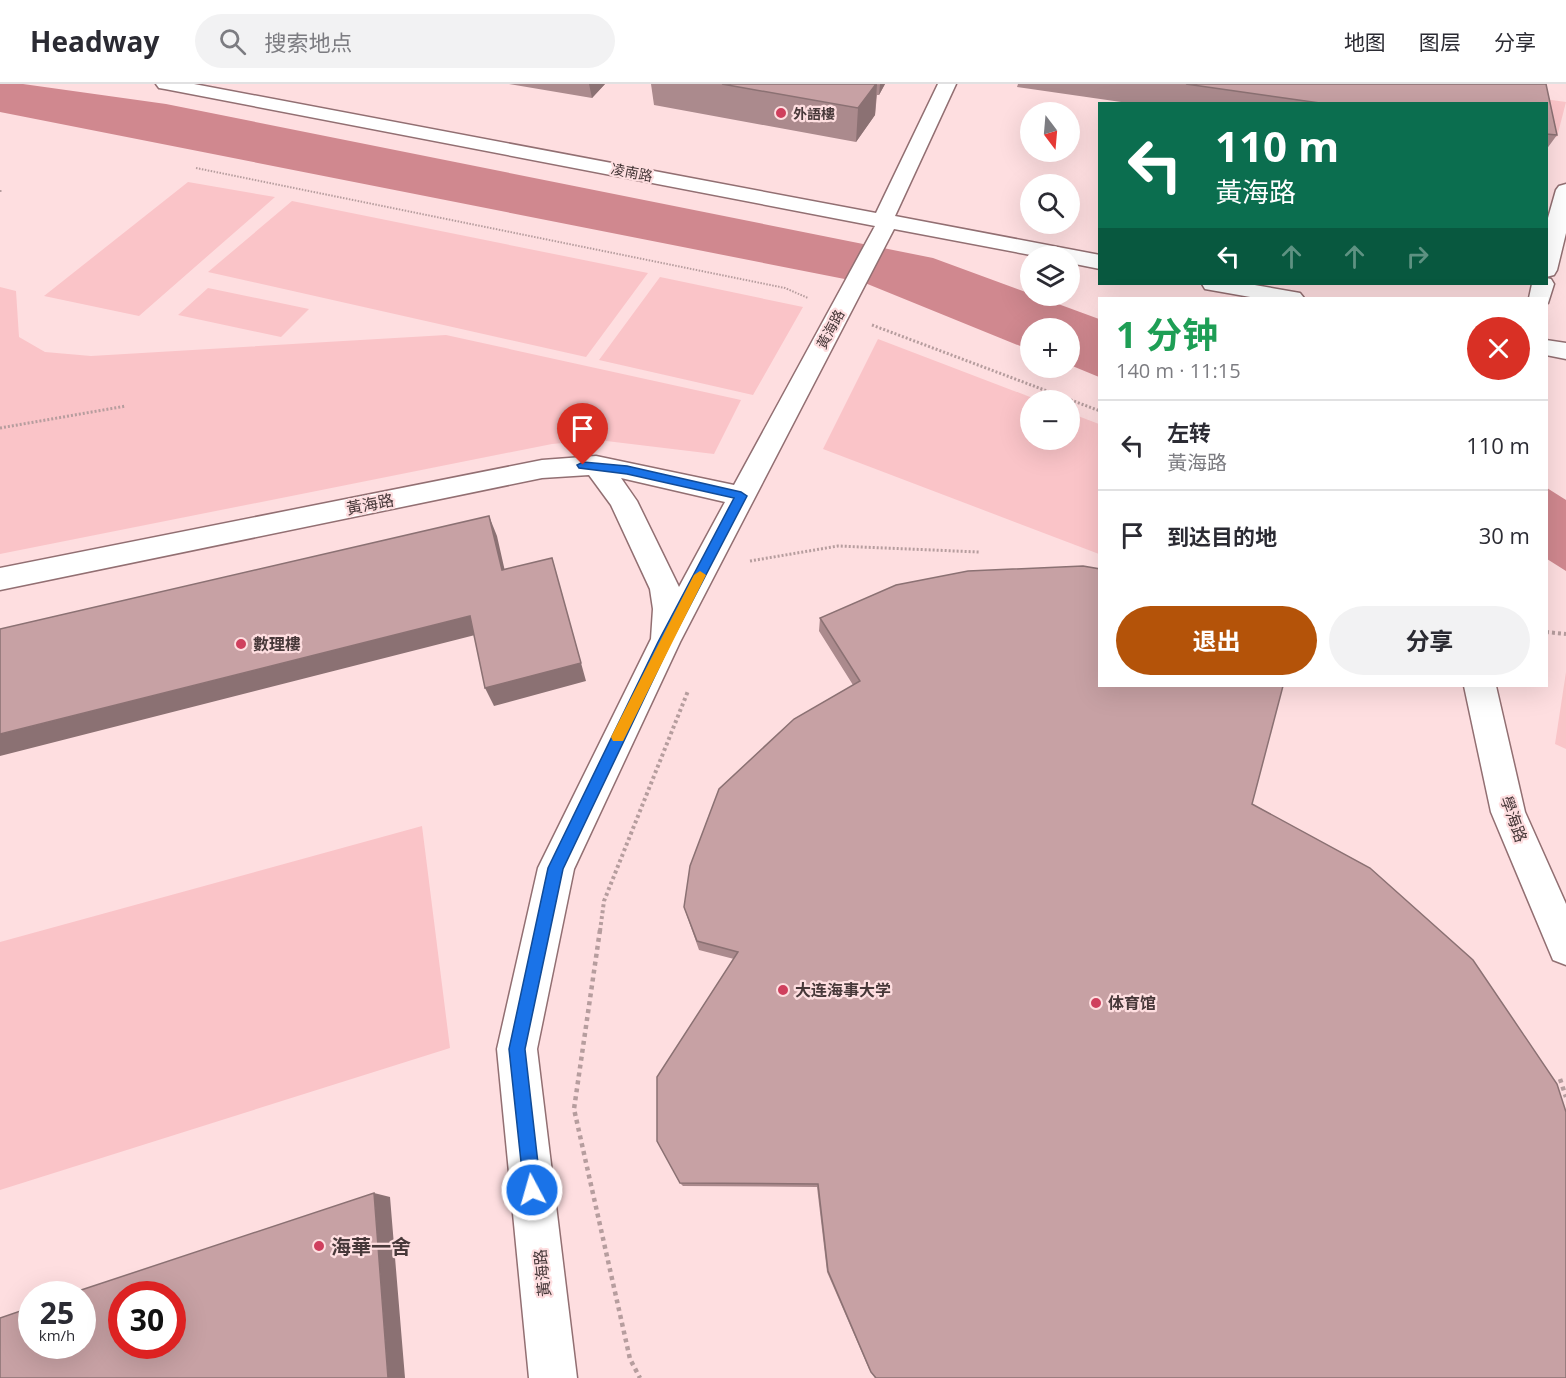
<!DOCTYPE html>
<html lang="zh">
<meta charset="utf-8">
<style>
:root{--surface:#fff;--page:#f2f2f3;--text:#2b2b33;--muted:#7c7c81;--line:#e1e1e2;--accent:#b45309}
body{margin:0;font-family:"Open Sans","Noto Sans SC",sans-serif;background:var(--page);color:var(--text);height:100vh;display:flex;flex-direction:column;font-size:22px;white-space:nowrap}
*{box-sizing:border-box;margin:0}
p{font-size:20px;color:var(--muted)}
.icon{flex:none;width:33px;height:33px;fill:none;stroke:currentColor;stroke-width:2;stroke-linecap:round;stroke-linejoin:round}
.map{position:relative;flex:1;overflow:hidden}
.sheet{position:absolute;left:1098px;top:213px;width:450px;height:390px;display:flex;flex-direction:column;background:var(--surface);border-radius:0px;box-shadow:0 6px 24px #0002}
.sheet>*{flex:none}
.guide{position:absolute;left:1098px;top:18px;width:450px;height:183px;border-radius:0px;box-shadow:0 6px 24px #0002;background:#0b6e4f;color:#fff;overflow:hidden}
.needle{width:39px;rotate:164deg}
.fabs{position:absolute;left:1020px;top:18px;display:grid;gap:12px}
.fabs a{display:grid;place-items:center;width:60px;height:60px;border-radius:50%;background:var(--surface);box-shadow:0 6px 24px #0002;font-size:30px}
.speed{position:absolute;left:18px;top:1197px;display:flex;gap:12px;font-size:30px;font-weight:700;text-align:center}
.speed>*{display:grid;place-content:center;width:78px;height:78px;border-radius:50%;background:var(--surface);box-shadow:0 6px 24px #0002;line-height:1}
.speed small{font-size:15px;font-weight:400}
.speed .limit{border:9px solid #d22;background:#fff;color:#111}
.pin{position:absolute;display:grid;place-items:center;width:51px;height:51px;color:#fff;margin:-62px -26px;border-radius:50% 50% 50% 0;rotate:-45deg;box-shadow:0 0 6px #0007}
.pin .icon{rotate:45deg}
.me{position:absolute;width:66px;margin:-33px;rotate:354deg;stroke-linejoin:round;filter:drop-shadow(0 0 4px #0008)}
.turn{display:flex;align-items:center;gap:21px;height:126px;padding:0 18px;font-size:27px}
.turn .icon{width:78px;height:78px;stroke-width:2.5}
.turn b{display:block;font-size:42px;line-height:51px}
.lanes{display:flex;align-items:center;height:57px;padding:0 18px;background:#0003;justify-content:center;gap:30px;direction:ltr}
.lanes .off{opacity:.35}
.round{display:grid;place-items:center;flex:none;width:63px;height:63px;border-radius:32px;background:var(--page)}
.head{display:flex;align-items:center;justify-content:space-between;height:102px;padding:0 18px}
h1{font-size:36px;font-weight:700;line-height:45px;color:#1e9e55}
.button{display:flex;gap:12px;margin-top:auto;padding:12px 18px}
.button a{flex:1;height:69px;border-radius:36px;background:var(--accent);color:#fff;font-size:24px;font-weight:700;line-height:69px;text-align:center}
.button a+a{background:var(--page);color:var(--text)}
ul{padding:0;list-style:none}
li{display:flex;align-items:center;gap:18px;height:90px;padding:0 18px;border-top:2px solid var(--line)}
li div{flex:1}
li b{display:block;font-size:22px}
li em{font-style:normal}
header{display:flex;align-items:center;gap:36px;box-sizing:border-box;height:84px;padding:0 30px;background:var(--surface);border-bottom:2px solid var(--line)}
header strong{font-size:28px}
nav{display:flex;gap:33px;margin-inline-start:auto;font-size:21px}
.search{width:420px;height:54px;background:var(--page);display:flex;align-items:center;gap:15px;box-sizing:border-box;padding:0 21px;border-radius:33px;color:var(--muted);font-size:22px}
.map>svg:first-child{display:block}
</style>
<header>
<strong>Headway</strong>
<div class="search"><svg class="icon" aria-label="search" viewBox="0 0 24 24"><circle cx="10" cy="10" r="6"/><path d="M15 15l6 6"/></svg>搜索地点</div>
<nav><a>地图</a><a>图层</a><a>分享</a></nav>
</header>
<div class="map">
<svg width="1566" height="1294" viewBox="0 0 1566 1294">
<rect width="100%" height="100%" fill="#fedee0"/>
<path fill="#fac4c8" d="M 1537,14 L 1566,18 L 1557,53 L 1547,52 L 1546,20 Z
M 188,98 L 275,113 L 139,232 L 44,212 Z
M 292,117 L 648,189 L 586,273 L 208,188 Z
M 660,193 L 803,223 L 753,311 L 599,276 Z
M 0,203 L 16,207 L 19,253 L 45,268 L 91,272 L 446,251 L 741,316 L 714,370 L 598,356 L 552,360 L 0,470 Z
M 208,204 L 309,225 L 281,253 L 178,231 Z
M 878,255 L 1038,316 L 1030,316 L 1030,356 L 1070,356 L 1070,329 L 1099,340 L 1099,470 L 823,365 Z
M 1566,588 L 1566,665 L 1555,660 Z
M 422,742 L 450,964 L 0,1106 L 0,858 Z"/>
<path fill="#d0888f" d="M 0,0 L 23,0 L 166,20 L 933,174 L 1099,235 L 1099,293 L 1070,281 L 1070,244 L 1030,244 L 1030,266 L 865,199 L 0,28 Z
M 1547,404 L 1566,416 L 1566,487 L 1547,475 Z"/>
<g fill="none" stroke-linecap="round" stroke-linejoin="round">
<g stroke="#926f72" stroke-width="3">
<path id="minor" d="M 156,0 L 194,0 L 876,129 L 938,0 L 956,0 L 895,132 L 1100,171 L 1100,185 L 1070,179 L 1070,172 L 1036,172 L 894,145 L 680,558 L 574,785 L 537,965 L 577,1294 L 529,1294 L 497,965 L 538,784 L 651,555 L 653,525 L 650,505 L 611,421 L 589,391 L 542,394 L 0,506 L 0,484 L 542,376 L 596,372 L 734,401 L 875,142 L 165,5 L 159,4 ZM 621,394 L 725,418 L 679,503 L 637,417 Z
M 1566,100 L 1566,149 L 1557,186 L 1554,191 L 1546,193 L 1546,141 L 1556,106 L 1559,102 Z
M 1546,194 L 1551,195 L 1554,200 L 1548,219 L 1546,214 L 1529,214 L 1532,200 L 1546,200 Z
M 1202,200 L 1249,200 L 1300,209 L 1304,214 L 1256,214 L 1205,205 Z
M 1546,256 L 1566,259 L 1566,275 L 1546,271 Z
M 1464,602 L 1496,602 L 1525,728 L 1566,820 L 1566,881 L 1553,876 L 1491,728 Z"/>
</g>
<path stroke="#b69d9e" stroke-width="2" stroke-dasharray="1.5 1.5" stroke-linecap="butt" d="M 196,84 L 785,204 L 808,214
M 0,107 L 3,107"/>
<path stroke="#b69d9e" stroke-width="3" stroke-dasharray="2 2" stroke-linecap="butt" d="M 872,241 L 1100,327
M 0,344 L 126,322
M 750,477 L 838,462 L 979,468"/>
<path stroke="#b69d9e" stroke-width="4" stroke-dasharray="3 3" stroke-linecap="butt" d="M 1546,548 L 1566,550
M 600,847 L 604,817 L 688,607"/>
<path stroke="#b69d9e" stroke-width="4.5" stroke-dasharray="4 4" stroke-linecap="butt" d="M 600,846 L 574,1025 L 630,1275 L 640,1294
M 1560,995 L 1566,1013"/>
<use href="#minor" fill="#fff" fill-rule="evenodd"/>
</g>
<path fill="#ab8a8d" d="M 509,0 L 605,0 L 592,14 Z
M 651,0 L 885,0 L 879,11 L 877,11 L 875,31 L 856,58 L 654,21 Z
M 1018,0 L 1546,0 L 1557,51 L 1546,66 L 1546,20 L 1135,20 L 1017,3 Z
M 820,534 L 1252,720 L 1566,1294 L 875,1294 L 869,1285 L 827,1188 L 817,1103 L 683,1102 L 680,1099 L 734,875 L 699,866 L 687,832 L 684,823 L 853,601 L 819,547 Z"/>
<path fill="#8b7173" d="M 589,0 L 605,0 L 592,14 Z
M 876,0 L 877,0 L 875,31 L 856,58 L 858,24 Z
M 880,0 L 885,0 L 879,11 Z
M 489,432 L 497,452 L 509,505 L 502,486 Z
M 552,474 L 586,597 L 494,622 L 485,604 Z
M 470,532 L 479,550 L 0,672 L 0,650 Z
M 374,1109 L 390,1113 L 405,1294 L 388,1294 Z"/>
<path fill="#c7a1a4" stroke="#8b7173" stroke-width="1.5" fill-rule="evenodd" d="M 722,0 L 876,0 L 858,24 Z
M 1186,0 L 1546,0 L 1557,51 L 1546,50 L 1546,20 L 1327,20 Z
M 489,432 L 502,486 L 552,474 L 581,579 L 485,604 L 470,532 L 0,650 L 0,545 Z
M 1083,482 L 1100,485 L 1100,602 L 1283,602 L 1252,720 L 1370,784 L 1473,876 L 1557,1000 L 1566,1028 L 1566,1294 L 876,1294 L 871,1288 L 828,1187 L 818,1100 L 680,1099 L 657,1057 L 657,993 L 738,868 L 697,857 L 684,823 L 690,782 L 719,705 L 794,635 L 860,597 L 820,534 L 896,501 L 968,487 Z
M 374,1109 L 388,1294 L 0,1294 L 0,1234 L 32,1223 L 32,1262 L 82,1262 L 82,1210 L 69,1210 ZM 122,1210 L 172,1210 L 172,1262 L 122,1262 Z"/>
<path fill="#1a73e8" stroke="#114b97" stroke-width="1.5" d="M 583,378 L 627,382 L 741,408 L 747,412 L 671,558 L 563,785 L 525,965 L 541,1106 L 539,1113 L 532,1115 L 526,1113 L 524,1106 L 509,965 L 548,784 L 658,558 L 734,414 L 627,390 L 579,384 L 577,381 Z"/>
<path fill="#f59e0b" d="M 700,487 L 706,491 L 623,657 L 613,657 L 611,653 L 613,649 L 694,491 Z"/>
<g fill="#cf3f5d" stroke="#fedee0" stroke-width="2">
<circle cx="781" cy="29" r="6"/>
<circle cx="241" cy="560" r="6"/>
<circle cx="783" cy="906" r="6"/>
<circle cx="1096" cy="919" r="6"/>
<circle cx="319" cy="1162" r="6"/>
</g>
<g text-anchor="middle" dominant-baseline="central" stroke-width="4.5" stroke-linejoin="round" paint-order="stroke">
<g font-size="14" font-weight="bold" fill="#473839" stroke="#fedee0" text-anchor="start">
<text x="793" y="29">外語樓</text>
</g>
<g font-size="14" fill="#473839" stroke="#fedee0">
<text transform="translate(632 88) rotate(11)">凌南路</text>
<text transform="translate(830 245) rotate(-62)">黃海路</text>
</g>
<g font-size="16" fill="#473839" stroke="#fedee0">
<text transform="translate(370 420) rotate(-11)">黃海路</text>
<text transform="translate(1514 735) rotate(70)">學海路</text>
<text transform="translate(542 1189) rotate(-96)">黃海路</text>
</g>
<g font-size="16" font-weight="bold" fill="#473839" stroke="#fedee0" text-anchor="start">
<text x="253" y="560">數理樓</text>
<text x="795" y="906">大连海事大学</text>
<text x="1108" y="919">体育馆</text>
</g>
<g font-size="20" font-weight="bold" fill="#473839" stroke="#fedee0" text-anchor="start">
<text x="331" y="1162">海華一舍</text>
</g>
</g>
</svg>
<div class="fabs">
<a><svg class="needle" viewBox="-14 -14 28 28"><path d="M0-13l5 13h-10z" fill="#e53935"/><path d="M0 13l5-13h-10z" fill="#7c7c81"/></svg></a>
<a><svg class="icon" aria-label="search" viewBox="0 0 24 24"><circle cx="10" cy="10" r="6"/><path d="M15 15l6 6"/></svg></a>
<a><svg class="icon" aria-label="layers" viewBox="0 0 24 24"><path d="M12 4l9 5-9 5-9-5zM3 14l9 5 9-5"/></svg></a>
<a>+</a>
<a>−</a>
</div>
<div class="speed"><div>25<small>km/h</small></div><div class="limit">30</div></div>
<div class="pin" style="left:583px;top:381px;background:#d93025"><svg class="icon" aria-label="arrive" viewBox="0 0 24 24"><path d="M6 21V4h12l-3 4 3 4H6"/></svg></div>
<svg class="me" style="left:532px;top:1106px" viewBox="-20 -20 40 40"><circle r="17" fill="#1a73e8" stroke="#fff" stroke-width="3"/><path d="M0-11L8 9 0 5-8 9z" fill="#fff"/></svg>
<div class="guide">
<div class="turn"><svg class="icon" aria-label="left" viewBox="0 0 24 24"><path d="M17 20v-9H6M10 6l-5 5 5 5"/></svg><div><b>110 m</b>黃海路</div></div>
<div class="lanes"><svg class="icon" aria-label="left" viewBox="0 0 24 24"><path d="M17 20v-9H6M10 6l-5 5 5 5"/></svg><svg class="icon off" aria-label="ahead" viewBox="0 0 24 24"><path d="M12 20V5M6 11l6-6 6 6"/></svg><svg class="icon off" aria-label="ahead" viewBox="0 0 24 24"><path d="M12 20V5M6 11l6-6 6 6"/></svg><svg class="icon off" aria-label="right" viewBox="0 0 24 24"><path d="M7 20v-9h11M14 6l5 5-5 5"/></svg></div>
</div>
<section class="sheet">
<div class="head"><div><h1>1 分钟</h1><p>140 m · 11:15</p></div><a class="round" style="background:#d93025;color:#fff"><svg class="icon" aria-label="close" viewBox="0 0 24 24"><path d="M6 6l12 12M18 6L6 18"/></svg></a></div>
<ul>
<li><svg class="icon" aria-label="left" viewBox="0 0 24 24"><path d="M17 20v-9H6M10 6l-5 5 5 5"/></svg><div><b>左转</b><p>黃海路</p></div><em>110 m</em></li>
<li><svg class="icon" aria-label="arrive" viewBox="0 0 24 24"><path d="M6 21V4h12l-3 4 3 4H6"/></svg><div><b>到达目的地</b></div><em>30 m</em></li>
</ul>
<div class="button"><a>退出</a><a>分享</a></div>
</section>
</div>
